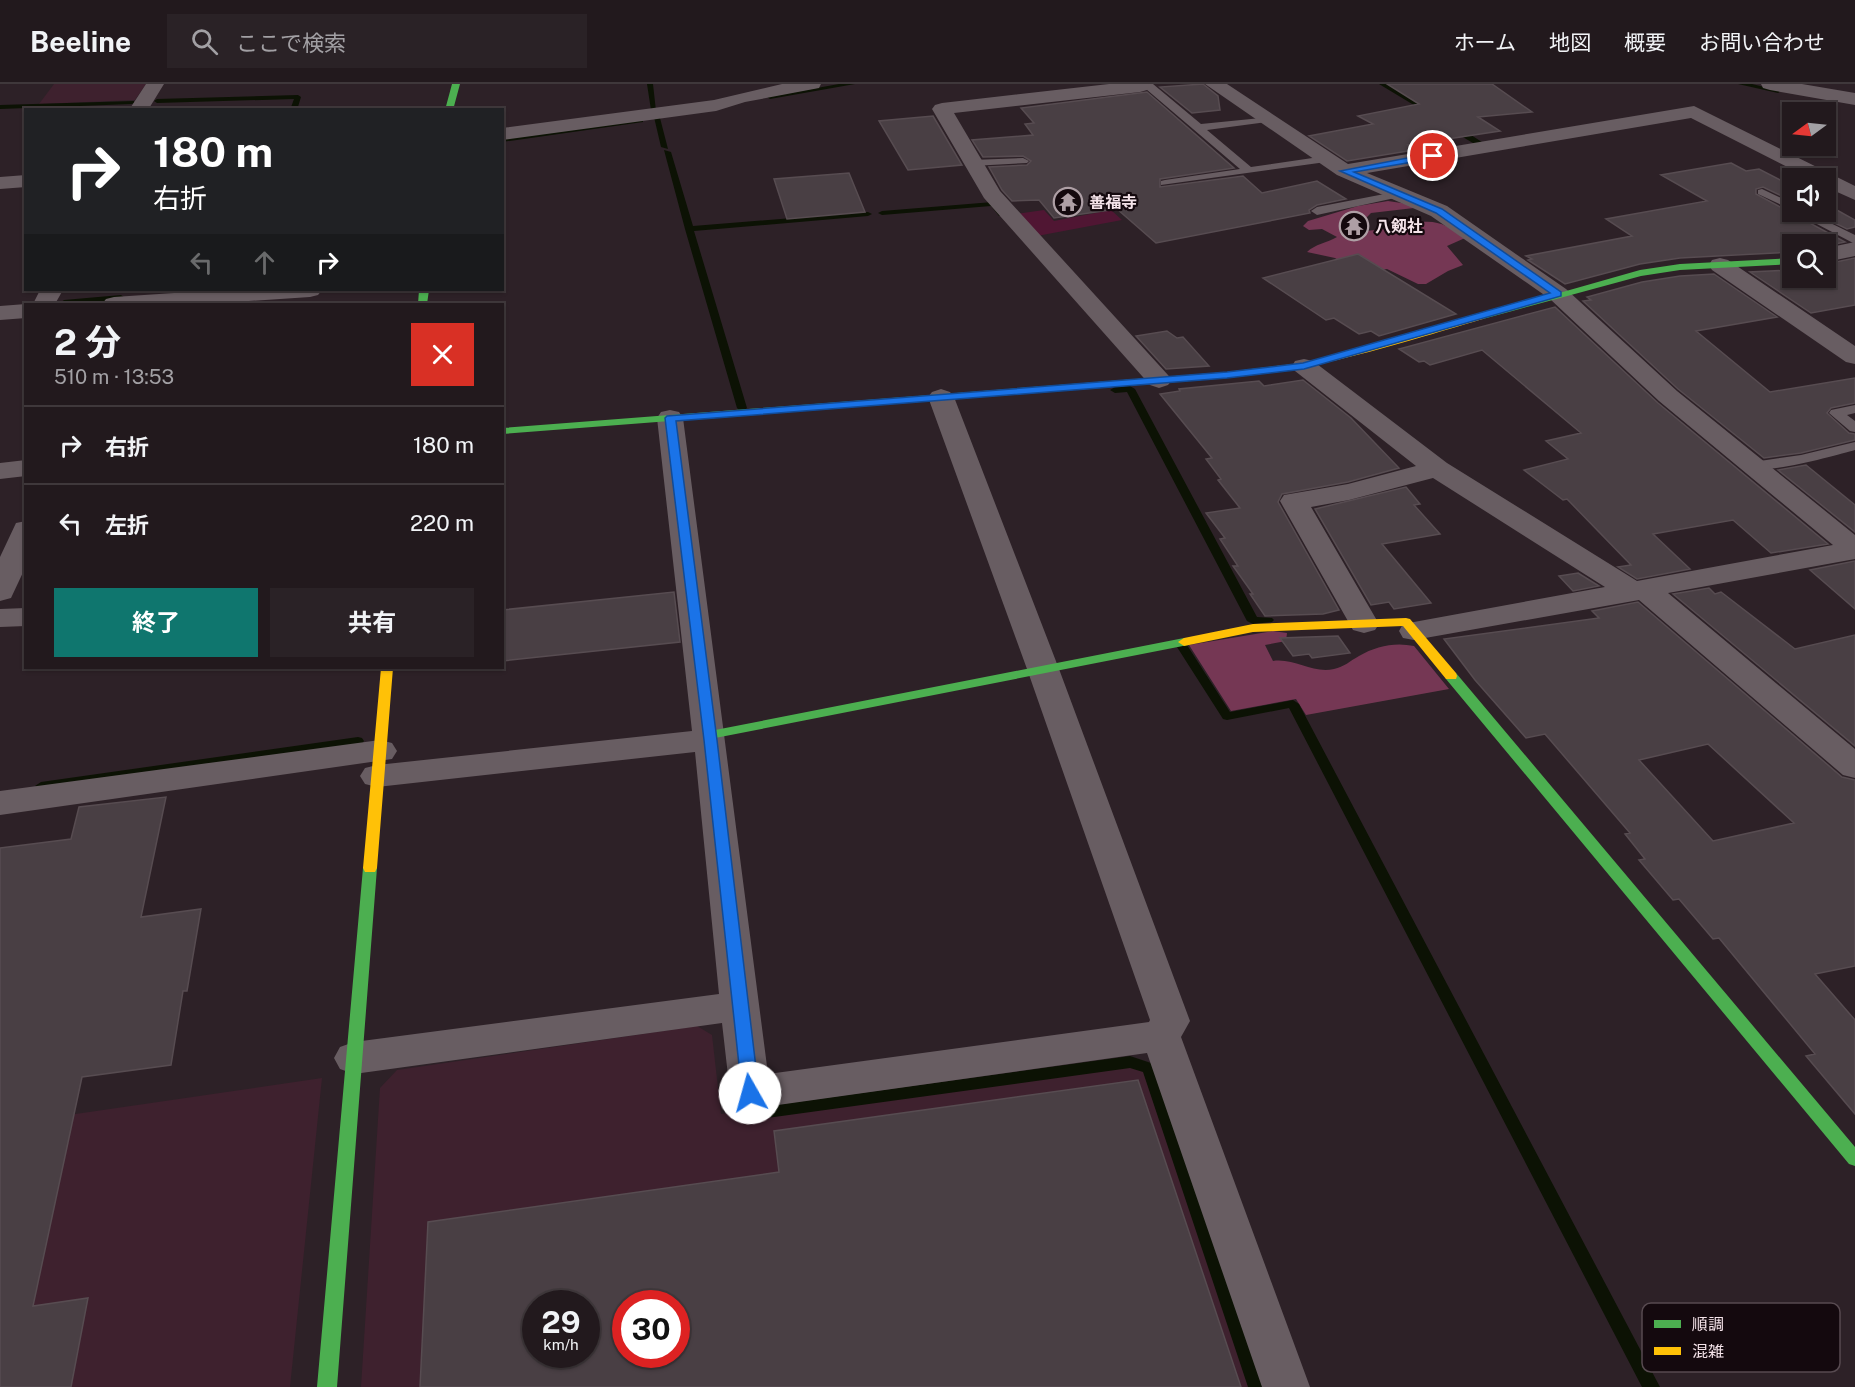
<!DOCTYPE html>
<html lang="ja">
<meta charset="utf-8">
<style>
:root{--surface:#22191d;--page:#2a2226;--text:#f1f3f6;--muted:#a2a0a4;--line:#3f383b;--accent:#0f766e}
body{margin:0;font-family:"Public Sans","Noto Sans JP",sans-serif;background:var(--page);color:var(--text);height:100vh;display:flex;flex-direction:column;font-size:22px;white-space:nowrap}
*{box-sizing:border-box;margin:0}
p{font-size:20px;color:var(--muted)}
.icon{flex:none;width:33px;height:33px;fill:none;stroke:currentColor;stroke-width:2;stroke-linecap:round;stroke-linejoin:round}
.map{position:relative;flex:1;overflow:hidden}
.sheet{position:absolute;left:24px;top:219px;width:480px;height:366px;display:flex;flex-direction:column;background:var(--surface);border-radius:0px;box-shadow:0 2px 4px #0004,0 0 0 2px var(--line)}
.sheet>*{flex:none}
.guide{position:absolute;left:24px;top:24px;width:480px;height:183px;border-radius:0px;box-shadow:0 2px 4px #0004,0 0 0 2px var(--line);background:#202124;color:#fff;overflow:hidden}
.needle{width:39px;rotate:255deg}
.buttons{position:absolute;left:1782px;top:18px;display:grid;gap:12px}
.buttons a{display:grid;place-items:center;width:54px;height:54px;border-radius:0px;background:var(--surface);box-shadow:0 2px 4px #0004,0 0 0 2px var(--line);font-size:30px}
.speed{position:absolute;left:522px;top:1206px;display:flex;gap:12px;font-size:30px;font-weight:700;text-align:center}
.speed>*{display:grid;place-content:center;width:78px;height:78px;border-radius:50%;background:var(--surface);box-shadow:0 2px 4px #0004,0 0 0 2px var(--line);line-height:1}
.speed small{font-size:15px;font-weight:400}
.speed .limit{border:9px solid #d22;background:#fff;color:#111}
.pin{position:absolute;display:grid;place-items:center;width:51px;height:51px;color:#fff;margin:-26px;border:3px solid #fff;border-radius:50%;box-shadow:0 2px 6px #0007}
.me{position:absolute;width:66px;margin:-33px;rotate:353deg;stroke-linejoin:round;filter:drop-shadow(0 0 4px #0008)}
.turn{display:flex;align-items:center;gap:21px;height:126px;padding:0 30px;font-size:27px}
.turn .icon{width:78px;height:78px;stroke-width:2.5}
.turn b{display:block;font-size:42px;line-height:51px}
.lanes{display:flex;align-items:center;height:57px;padding:0 30px;background:#0003;justify-content:center;gap:30px;direction:ltr}
.lanes .off{opacity:.35}
.round{display:grid;place-items:center;flex:none;width:63px;height:63px;border-radius:0px;background:var(--page)}
.overview{display:flex;align-items:center;justify-content:space-between;height:102px;padding:0 30px}
h1{font-size:36px;font-weight:700;line-height:45px}
.button{display:flex;gap:12px;margin-top:auto;padding:12px 30px}
.button a{flex:1;height:69px;border-radius:0px;background:var(--accent);color:#fff;font-size:24px;font-weight:700;line-height:69px;text-align:center}
.button a+a{background:var(--page);color:var(--text)}
ul{padding:0;list-style:none}
li{display:flex;align-items:center;gap:18px;height:78px;padding:0 30px;border-top:2px solid var(--line)}
li div{flex:1}
li b{display:block;font-size:22px}
li em{font-style:normal}
header{display:flex;align-items:center;gap:36px;box-sizing:border-box;height:84px;padding:0 30px;background:var(--surface);border-bottom:2px solid var(--line)}
header strong{font-size:28px}
nav{display:flex;gap:33px;margin-inline-start:auto;font-size:21px}
.search{width:420px;height:54px;background:var(--page);display:flex;align-items:center;gap:15px;box-sizing:border-box;padding:0 21px;border-radius:0px;color:var(--muted);font-size:22px}
.map>svg:first-child{display:block}
</style>
<header>
<strong>Beeline</strong>
<div class="search"><svg class="icon" aria-label="search" viewBox="0 0 24 24"><circle cx="10" cy="10" r="6"/><path d="M15 15l6 6"/></svg>ここで検索</div>
<nav><a>ホーム</a><a>地図</a><a>概要</a><a>お問い合わせ</a></nav>
</header>
<div class="map">
<svg width="1855" height="1303" viewBox="0 0 1855 1303">
<rect width="100%" height="100%" fill="#2d2127"/>
<path fill="#3e212e" fill-rule="evenodd" d="M 54,0 L 146,0 L 135,16 L 39,20 Z
M 697,942 L 712,951 L 721,1030 L 761,1024 L 763,1034 L 1129,982 L 1143,986 L 1249,1303 L 361,1303 L 380,1004 L 397,986 ZM 536,1220 L 586,1220 L 586,1270 L 536,1270 ZM 626,1220 L 676,1220 L 676,1270 L 626,1270 Z
M 322,994 L 290,1303 L 0,1303 L 0,1041 Z"/>
<path fill="#501633" d="M 1044,126 L 1054,137 L 1111,126 L 1122,136 L 1037,152 L 1016,130 Z"/>
<path fill="#753754" d="M 1388,117 L 1408,120 L 1414,124 L 1371,129 L 1365,135 L 1341,140 L 1349,147 L 1354,148 L 1418,142 L 1421,138 C 1440,136 1449,143 1465,154 L 1447,162 L 1463,181 L 1448,187 L 1426,200 L 1418,200 L 1387,185 L 1360,190 L 1335,174 L 1307,168 C 1315,160 1327,159 1337,153 L 1322,145 L 1309,146 L 1303,142 L 1308,137 L 1358,122 Z
M 1273,547 L 1287,549 L 1286,557 L 1265,561 L 1273,577 C 1295,574 1313,590 1334,585 C 1344,583 1350,577 1359,572 C 1376,562 1395,558 1414,562 L 1449,605 L 1306,631 L 1296,615 L 1231,627 L 1189,561 Z"/>
<g fill="none" stroke-linecap="round" stroke-linejoin="round">
<path fill="#0c1204" fill-rule="evenodd" d="M 647,0 L 653,0 L 656,27 L 651,26 Z
M 839,0 L 855,0 L 770,15 L 767,13 Z
M 1379,0 L 1387,0 L 1432,28 L 1427,29 Z
M 1738,0 L 1752,0 L 1781,7 L 1778,9 Z
M 298,11 L 301,13 L 297,26 L 290,26 L 294,15 L 157,19 L 154,17 L 157,15 Z
M 134,17 L 134,19 L 132,20 L 0,25 L 0,21 Z
M 654,33 L 660,34 L 668,65 L 661,63 Z
M 641,35 L 643,36 L 643,38 L 502,58 L 502,54 Z
M 1451,42 L 1457,42 L 1485,60 L 1478,62 L 1451,46 Z
M 664,66 L 671,68 L 693,142 L 868,128 L 872,130 L 868,132 L 694,147 L 747,324 L 745,326 L 739,326 L 737,324 L 685,145 Z
M 993,118 L 1005,128 L 1005,132 L 999,132 L 991,122 L 882,131 L 878,129 L 882,127 Z
M 201,206 L 231,206 L 227,209 L 204,210 L 201,209 Z
M 121,211 L 125,214 L 124,216 L 76,220 L 60,219 L 64,216 Z
M 1130,302 L 1135,305 L 1257,533 L 1272,534 L 1274,536 L 1272,538 L 1253,540 L 1247,537 L 1127,308 L 1115,309 L 1110,306 L 1115,303 Z
M 1183,560 L 1187,561 L 1230,628 L 1293,616 L 1299,620 L 1660,1303 L 1642,1303 L 1289,624 L 1227,636 L 1223,635 L 1177,563 Z
M 358,653 L 362,654 L 364,657 L 362,660 L 41,706 L 35,702 L 41,698 Z
M 1130,972 L 1154,980 L 1156,984 L 1266,1303 L 1248,1303 L 1143,988 L 1130,984 L 767,1034 L 762,1032 L 759,1028 L 762,1024 L 767,1022 Z"/>
</g>
<path fill="#493f44" stroke="#574c51" stroke-width="1.5" fill-rule="evenodd" d="M 1203,0 L 1218,12 L 1220,26 L 1192,29 L 1160,3 Z
M 1387,0 L 1492,0 L 1532,28 L 1478,33 L 1500,47 L 1408,61 L 1414,66 L 1347,77 L 1309,52 L 1373,40 L 1358,32 L 1419,20 Z
M 1147,8 L 1234,84 L 1160,95 L 1160,103 L 1243,92 L 1262,109 L 1317,97 L 1346,115 L 1317,121 L 1309,126 L 1310,129 L 1156,159 L 1117,125 L 1054,134 L 1039,116 L 1012,117 L 1002,106 L 989,83 L 1027,81 L 1031,77 L 1023,72 L 983,73 L 972,56 L 1033,51 L 1025,40 L 1034,39 L 1021,24 Z
M 933,32 L 962,81 L 908,86 L 879,37 Z
M 1731,79 L 1746,87 L 1759,85 L 1792,102 L 1792,117 L 1763,103 L 1756,105 L 1756,110 L 1845,158 L 1826,162 L 1792,160 L 1792,168 L 1680,174 L 1640,180 L 1565,200 L 1528,176 L 1532,175 L 1526,172 L 1632,152 L 1606,135 L 1707,117 L 1661,91 Z
M 849,89 L 865,128 L 787,135 L 774,95 Z
M 1826,120 L 1855,136 L 1855,143 L 1847,145 L 1812,128 L 1826,128 Z
M 1358,170 L 1456,230 L 1379,252 L 1371,247 L 1359,250 L 1334,234 L 1326,236 L 1263,194 Z
M 1855,174 L 1855,221 L 1811,229 L 1750,188 L 1792,186 L 1792,194 L 1826,194 L 1826,180 Z
M 1714,190 L 1777,233 L 1696,247 L 1770,308 L 1855,294 L 1855,319 L 1831,324 L 1827,329 L 1849,349 L 1855,350 L 1855,356 L 1801,369 L 1764,374 L 1678,305 L 1583,217 L 1591,216 L 1587,213 L 1642,198 L 1680,192 Z
M 1555,223 L 1658,319 L 1828,460 L 1771,469 L 1733,436 L 1653,450 L 1690,485 L 1637,495 L 1618,483 L 1631,481 L 1567,415 L 1563,416 L 1524,386 L 1568,375 L 1546,357 L 1581,349 L 1482,266 L 1430,281 L 1424,277 L 1419,278 L 1399,265 Z
M 1167,247 L 1177,254 L 1183,253 L 1209,282 L 1166,285 L 1136,252 Z
M 1303,296 L 1351,334 L 1399,384 L 1348,398 L 1282,410 L 1278,418 L 1339,526 L 1323,530 L 1265,532 L 1250,510 L 1253,510 L 1233,482 L 1238,482 L 1220,455 L 1225,454 L 1206,429 L 1240,424 L 1218,396 L 1221,395 L 1206,375 L 1212,374 L 1160,310 L 1180,307 L 1179,305 L 1259,297 L 1264,302 Z
M 1806,381 L 1855,421 L 1855,448 L 1778,386 Z
M 1406,403 L 1420,420 L 1414,421 L 1440,450 L 1382,460 L 1431,519 L 1394,525 L 1389,518 L 1371,521 L 1315,425 Z
M 1855,477 L 1855,525 L 1810,486 Z
M 1578,489 L 1599,502 L 1573,507 L 1559,492 Z
M 1709,504 L 1715,510 L 1721,508 L 1795,565 L 1855,551 L 1855,662 L 1673,510 Z
M 674,508 L 680,558 L 502,577 L 502,526 Z
M 1638,518 L 1842,693 L 1855,696 L 1855,882 L 1815,890 L 1855,936 L 1855,1030 L 1806,972 L 1815,970 L 1719,854 L 1713,855 L 1679,815 L 1673,816 L 1639,776 L 1645,775 L 1625,750 L 1630,749 L 1545,650 L 1526,654 L 1475,596 L 1444,555 L 1599,534 L 1592,527 ZM 1708,660 L 1794,739 L 1713,757 L 1639,676 Z
M 1338,552 L 1350,569 L 1312,574 L 1309,570 L 1293,572 L 1280,554 Z
M 166,713 L 141,833 L 201,825 L 187,907 L 183,907 L 171,981 L 82,993 L 33,1222 L 88,1214 L 71,1303 L 0,1303 L 0,764 L 71,755 L 79,723 Z
M 1138,996 L 1241,1303 L 420,1303 L 428,1138 L 779,1088 L 774,1047 ZM 536,1220 L 586,1220 L 586,1270 L 536,1270 ZM 626,1220 L 676,1220 L 676,1270 L 626,1270 Z"/>
<g fill="none" stroke-linecap="round" stroke-linejoin="round">
<path fill="#685d62" fill-rule="evenodd" d="M 1136,0 L 1153,0 L 1201,40 L 1271,33 L 1271,37 L 1267,38 L 1207,46 L 1251,83 L 1326,72 L 1332,75 L 1326,78 L 1161,101 L 1161,97 L 1165,96 L 1240,85 L 1146,5 L 1136,4 Z
M 1023,74 L 1029,77 L 1027,79 L 972,82 L 966,79 L 972,76 Z
M 1762,105 L 1792,119 L 1792,126 L 1758,110 L 1758,106 Z
M 1400,107 L 1404,108 L 1404,112 L 1317,131 L 1311,127 L 1317,123 Z
M 1794,128 L 1808,128 L 1855,151 L 1855,160 Z
M 1855,321 L 1855,329 L 1847,331 L 1855,337 L 1855,348 L 1850,347 L 1829,329 L 1831,326 Z
M 1855,358 L 1855,366 C 1837,371 1756,394 1746,382 L 1753,378 L 1801,371 Z"/>
<path fill="#685d62" fill-rule="evenodd" d="M 146,0 L 164,0 L 148,26 L 129,26 Z
M 782,0 L 821,0 L 819,4 L 745,18 L 716,27 L 502,56 L 502,44 L 714,16 Z
M 1109,0 L 1148,0 L 1149,2 L 1147,6 L 1140,8 L 954,29 L 1000,107 L 1168,291 L 1172,296 L 1168,301 L 1159,304 L 1150,301 L 984,114 L 932,25 L 935,21 L 942,19 Z
M 1205,0 L 1227,0 L 1348,80 L 1694,22 L 1855,102 L 1855,116 L 1826,103 L 1826,94 L 1809,94 L 1691,34 L 1367,89 L 1447,122 L 1566,205 L 1677,307 L 1855,451 L 1855,475 L 1668,509 L 1855,665 L 1855,694 L 1843,691 L 1639,516 L 1414,556 L 1403,554 L 1399,547 L 1403,540 L 1605,503 L 1433,394 L 1349,416 L 1311,423 L 1379,540 L 1375,546 L 1364,549 L 1353,546 L 1280,417 L 1284,411 L 1348,400 L 1416,382 L 1295,287 L 1292,282 L 1295,277 L 1304,275 L 1313,277 L 1447,379 L 1637,497 L 1833,461 L 1659,317 L 1550,215 L 1431,132 L 1337,91 Z
M 1761,0 L 1802,0 L 1855,9 L 1855,21 L 1770,6 L 1763,4 Z
M 26,91 L 26,103 L 0,105 L 0,93 Z
M 1855,158 L 1855,172 L 1826,178 L 1826,164 Z
M 1720,174 L 1728,176 L 1855,262 L 1855,280 L 1846,278 L 1712,186 L 1709,181 L 1712,176 Z
M 40,206 L 63,206 L 55,220 L 33,220 Z
M 219,206 L 322,206 L 318,211 L 310,213 L 205,220 L 102,220 L 106,215 L 114,213 Z
M 26,220 L 28,220 L 26,220 L 26,234 L 0,236 L 0,222 Z
M 941,305 L 950,308 L 954,313 L 1059,585 L 1190,937 L 1181,953 L 1310,1303 L 1262,1303 L 1147,969 L 750,1025 L 736,1021 L 730,1009 L 722,939 L 354,990 L 340,985 L 334,974 L 340,963 L 354,958 L 719,910 L 695,668 L 377,703 L 365,700 L 360,692 L 365,684 L 377,681 L 692,647 L 657,334 L 661,328 L 670,326 L 679,328 L 683,334 L 768,990 L 1149,938 L 1150,936 L 1027,585 L 928,313 L 932,308 Z
M 26,376 L 26,392 L 0,395 L 0,379 Z
M 26,437 L 26,482 L 11,514 L 0,517 L 0,473 L 16,439 Z
M 26,524 L 26,542 L 0,543 L 0,525 Z
M 380,656 L 392,659 L 397,667 L 392,675 L 0,731 L 0,707 Z"/>
<path fill="#4caf50" fill-rule="evenodd" d="M 452,0 L 460,0 L 453,26 L 445,26 Z
M 1792,174 L 1792,180 L 1680,186 L 1641,192 L 1483,235 L 1475,233 L 1640,186 L 1680,180 Z
M 419,206 L 429,206 L 427,220 L 418,220 Z
M 1276,282 L 1280,283 L 1280,287 L 1227,294 L 502,350 L 502,344 L 1227,288 Z
M 1184,554 L 1188,555 L 1190,558 L 1188,561 L 710,655 L 703,651 L 710,647 Z
M 1451,588 L 1456,589 L 1855,1063 L 1855,1082 L 1849,1080 L 1446,595 L 1445,592 L 1446,589 Z
M 370,779 L 375,780 L 377,784 L 337,1303 L 317,1303 L 363,784 L 365,780 Z"/>
<path fill="#ffc107" fill-rule="evenodd" d="M 1480,230 L 1485,233 L 1483,235 C 1455,243 1285,296 1271,285 L 1276,282 L 1303,279 Z
M 1406,534 L 1410,535 L 1456,589 L 1457,592 L 1456,595 L 1446,595 L 1403,542 L 1253,548 L 1184,562 L 1178,558 L 1184,554 L 1253,540 Z
M 381,584 L 393,584 L 377,784 L 375,788 L 365,788 L 363,784 Z"/>
</g>
<path fill="#1a73e8" stroke="#114b97" stroke-width="1.5" d="M 1433,69 L 1436,70 L 1436,74 L 1354,88 L 1442,125 L 1561,208 L 1561,212 L 1304,285 L 1227,294 L 676,337 L 717,656 L 759,1009 L 756,1014 L 750,1016 L 744,1014 L 742,1009 L 704,656 L 665,334 L 667,332 L 1227,288 L 1303,279 L 1550,209 L 1436,129 L 1340,87 Z"/>
<defs>
<g id="temple-ring" transform="scale(1.5)"><circle r="9.5" fill="#14090e" stroke="#ae9fa5" stroke-width="1.5"/><path d="M0-6L5-2H3V0L6.5 2.5H4V6H1.5V3h-3V6H-4V2.5H-6.5L-3 0V-2H-5Z" fill="#ae9fa5"/></g>
</defs>
<g fill-rule="evenodd">
<use href="#temple-ring" x="1068" y="118"/>
<use href="#temple-ring" x="1354" y="142"/>
</g>
<g text-anchor="middle" dominant-baseline="central" stroke-width="4.5" stroke-linejoin="round" paint-order="stroke">
<g font-size="16" font-weight="bold" fill="#f4e3e9" stroke="#14090e" text-anchor="start">
<text x="1089" y="118">善福寺</text>
<text x="1375" y="142">八剱社</text>
</g>
</g>
<rect x="1642" y="1219" width="198" height="69" rx="9" fill="#14090e" stroke="#574a50" stroke-width="1.5"/>
<rect x="1654" y="1236" width="27" height="8" fill="#4caf50"/>
<rect x="1654" y="1263" width="27" height="8" fill="#ffc107"/>
<g font-size="16" fill="#f4e3e9">
<text x="1692" y="1246">順調</text>
<text x="1692" y="1273">混雑</text>
</g>
</svg>
<div class="buttons">
<a><svg class="needle" viewBox="-14 -14 28 28"><path d="M0-13l5 13h-10z" fill="#e53935"/><path d="M0 13l5-13h-10z" fill="#a2a0a4"/></svg></a>
<a><svg class="icon" aria-label="sound" viewBox="0 0 24 24"><path d="M4 9h4l5-4v14l-5-4H4zM17 9q2 3 0 6"/></svg></a>
<a><svg class="icon" aria-label="search" viewBox="0 0 24 24"><circle cx="10" cy="10" r="6"/><path d="M15 15l6 6"/></svg></a>
</div>
<div class="speed"><div>29<small>km/h</small></div><div class="limit">30</div></div>
<div class="pin" style="left:1433px;top:72px;background:#d93025"><svg class="icon" aria-label="arrive" viewBox="0 0 24 24"><path d="M6 21V4h12l-3 4 3 4H6"/></svg></div>
<svg class="me" style="left:750px;top:1009px" viewBox="-20 -20 40 40"><circle r="19" fill="#fff"/><path d="M0-13L10 11 0 6-10 11z" fill="#1a73e8"/></svg>
<div class="guide">
<div class="turn"><svg class="icon" aria-label="right" viewBox="0 0 24 24"><path d="M7 20v-9h11M14 6l5 5-5 5"/></svg><div><b>180 m</b>右折</div></div>
<div class="lanes"><svg class="icon off" aria-label="left" viewBox="0 0 24 24"><path d="M17 20v-9H6M10 6l-5 5 5 5"/></svg><svg class="icon off" aria-label="ahead" viewBox="0 0 24 24"><path d="M12 20V5M6 11l6-6 6 6"/></svg><svg class="icon" aria-label="right" viewBox="0 0 24 24"><path d="M7 20v-9h11M14 6l5 5-5 5"/></svg></div>
</div>
<section class="sheet">
<div class="overview"><div><h1>2 分</h1><p>510 m · 13:53</p></div><a class="round" style="background:#d93025;color:#fff"><svg class="icon" aria-label="close" viewBox="0 0 24 24"><path d="M6 6l12 12M18 6L6 18"/></svg></a></div>
<ul>
<li><svg class="icon" aria-label="right" viewBox="0 0 24 24"><path d="M7 20v-9h11M14 6l5 5-5 5"/></svg><div><b>右折</b></div><em>180 m</em></li>
<li><svg class="icon" aria-label="left" viewBox="0 0 24 24"><path d="M17 20v-9H6M10 6l-5 5 5 5"/></svg><div><b>左折</b></div><em>220 m</em></li>
</ul>
<div class="button"><a>終了</a><a>共有</a></div>
</section>
</div>
